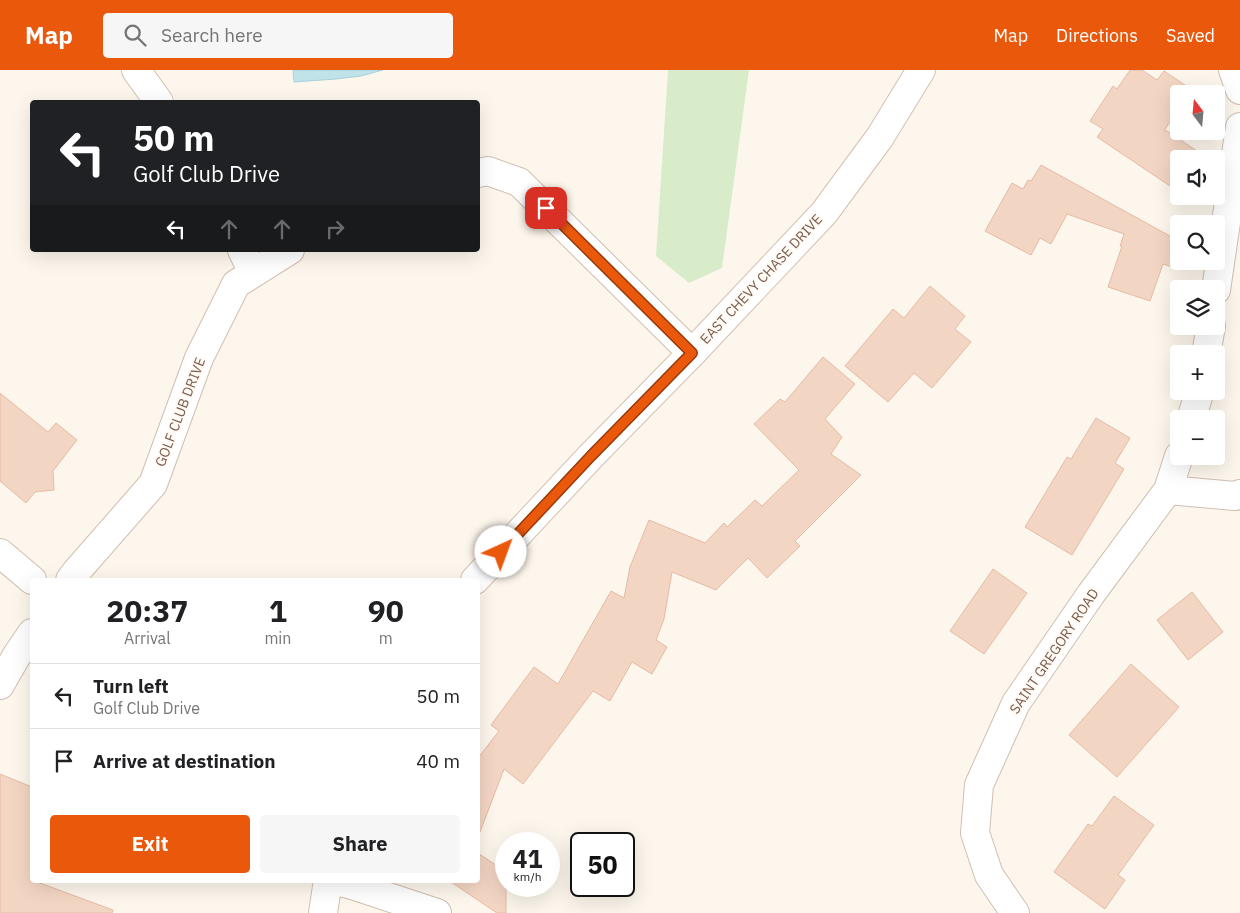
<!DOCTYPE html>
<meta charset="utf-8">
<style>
:root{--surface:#fff;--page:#f6f6f6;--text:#202124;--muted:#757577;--line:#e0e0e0;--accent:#ea580c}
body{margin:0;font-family:"IBM Plex Sans",sans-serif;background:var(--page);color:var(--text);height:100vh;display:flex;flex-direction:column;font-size:19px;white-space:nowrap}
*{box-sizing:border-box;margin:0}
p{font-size:16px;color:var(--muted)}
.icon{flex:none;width:28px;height:28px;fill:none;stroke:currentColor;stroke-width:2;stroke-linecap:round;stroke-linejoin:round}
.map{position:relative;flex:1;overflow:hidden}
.side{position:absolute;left:30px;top:508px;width:450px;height:305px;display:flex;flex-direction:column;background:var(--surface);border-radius:5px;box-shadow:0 5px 20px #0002}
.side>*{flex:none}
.hud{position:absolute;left:30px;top:30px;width:450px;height:152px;border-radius:5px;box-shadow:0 5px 20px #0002;background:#202124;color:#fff;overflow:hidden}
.needle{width:32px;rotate:344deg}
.controls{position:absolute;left:1170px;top:15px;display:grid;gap:10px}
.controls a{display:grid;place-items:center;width:55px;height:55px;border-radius:5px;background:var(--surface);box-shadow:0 5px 20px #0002;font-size:25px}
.speed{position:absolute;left:495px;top:762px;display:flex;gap:10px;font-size:25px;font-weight:700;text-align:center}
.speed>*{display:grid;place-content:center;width:65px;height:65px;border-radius:50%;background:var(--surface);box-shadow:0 5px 20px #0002;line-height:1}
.speed small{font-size:12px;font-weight:400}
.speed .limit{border:2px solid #111;border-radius:8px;background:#fff;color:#111}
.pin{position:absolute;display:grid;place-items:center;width:42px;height:42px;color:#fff;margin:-21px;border-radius:10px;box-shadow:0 2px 8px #0006}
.me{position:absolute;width:55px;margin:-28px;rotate:43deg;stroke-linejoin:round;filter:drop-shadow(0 0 4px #0008)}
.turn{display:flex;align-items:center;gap:18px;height:105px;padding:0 20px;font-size:22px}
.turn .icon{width:65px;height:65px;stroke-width:2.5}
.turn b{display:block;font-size:35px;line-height:42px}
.lanes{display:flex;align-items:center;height:48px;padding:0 20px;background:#0003;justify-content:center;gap:25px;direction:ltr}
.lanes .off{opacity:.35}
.eta{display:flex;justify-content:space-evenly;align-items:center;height:85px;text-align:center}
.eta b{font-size:30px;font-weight:700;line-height:35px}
.button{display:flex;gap:10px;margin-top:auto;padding:10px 20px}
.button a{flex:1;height:58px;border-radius:5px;background:var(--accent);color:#fff;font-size:20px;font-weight:700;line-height:58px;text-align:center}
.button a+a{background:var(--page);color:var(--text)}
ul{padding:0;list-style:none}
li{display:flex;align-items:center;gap:15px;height:65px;padding:0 20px;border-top:1px solid var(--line)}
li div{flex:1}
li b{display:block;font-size:19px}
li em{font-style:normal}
header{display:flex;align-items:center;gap:30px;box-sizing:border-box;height:70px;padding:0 25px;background:var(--accent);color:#fff}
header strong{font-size:24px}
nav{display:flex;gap:28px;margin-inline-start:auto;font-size:18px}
.search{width:350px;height:45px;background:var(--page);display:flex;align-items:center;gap:12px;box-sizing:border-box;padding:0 18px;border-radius:5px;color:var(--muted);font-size:19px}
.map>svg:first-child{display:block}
</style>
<header>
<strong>Map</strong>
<div class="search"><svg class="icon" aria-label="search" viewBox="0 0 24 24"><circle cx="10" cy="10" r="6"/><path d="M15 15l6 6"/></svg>Search here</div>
<nav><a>Map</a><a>Directions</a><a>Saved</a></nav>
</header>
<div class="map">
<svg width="1240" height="843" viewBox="0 0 1240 843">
<rect width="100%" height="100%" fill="#fdf6ec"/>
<path fill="#d8ecc9" d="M 668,0 L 749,0 L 722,198 L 689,213 L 656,186 Z"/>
<path fill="#bfe3e8" stroke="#a5d3da" d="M 293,0 L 383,0 L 361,6 L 336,9 L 294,12 Z"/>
<path fill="#f3d5c3" stroke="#e6bba3" d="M 1130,0 L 1142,0 L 1157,10 L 1164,1 L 1191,19 L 1188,24 L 1179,24 L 1179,38 L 1164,61 L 1167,61 L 1209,89 L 1179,89 L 1179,122 L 1097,67 L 1103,59 L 1090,51 L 1113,16 L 1117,19 Z
M 1041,95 L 1179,171 L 1179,199 L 1163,194 L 1150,231 L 1108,217 L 1122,176 L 1120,176 L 1124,164 L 1067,144 L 1051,174 L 1040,168 L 1031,185 L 985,161 L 1012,113 L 1023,119 L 1028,110 L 1031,111 Z
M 930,216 L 965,246 L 955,259 L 971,272 L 932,318 L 914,303 L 888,332 L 845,296 L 893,239 L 904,248 Z
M 823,287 L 855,314 L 825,349 L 842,367 L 831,384 L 861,405 L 795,471 L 800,476 L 767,508 L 748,488 L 716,520 L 672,502 L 664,549 L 656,570 L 667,577 L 652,604 L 632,592 L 610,631 L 593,621 L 523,714 L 504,699 L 480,762 L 478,761 L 478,688 L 499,661 L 491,655 L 534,597 L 558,614 L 611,521 L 624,528 L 630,497 L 649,450 L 705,473 L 724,453 L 727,457 L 755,430 L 762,436 L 799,400 L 754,354 L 780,329 L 785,332 Z
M 0,323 L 48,362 L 56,353 L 77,370 L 53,401 L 54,420 L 35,422 L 26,433 L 0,411 Z
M 1096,348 L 1130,368 L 1115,393 L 1124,399 L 1072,485 L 1025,457 L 1067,387 L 1071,389 Z
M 993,499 L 1027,523 L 984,584 L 950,561 Z
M 1192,522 L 1223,562 L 1188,590 L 1157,550 Z
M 1131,594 L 1179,637 L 1117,707 L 1069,665 Z
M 0,704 L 32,717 L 32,810 L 113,840 L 112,843 L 0,843 Z
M 1114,726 L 1154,755 L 1118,805 L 1125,810 L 1105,839 L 1054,802 L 1088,754 L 1092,756 Z
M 478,783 L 506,802 L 506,843 L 497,843 L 448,810 L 478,810 Z"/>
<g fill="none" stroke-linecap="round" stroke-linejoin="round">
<g stroke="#d1beb0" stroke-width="30">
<path id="minor" d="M 136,0 L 159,32
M 1233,0 L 1240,20
M 478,103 L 488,101 L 519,112 L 692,283
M 242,180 L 253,203
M 1216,220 L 1240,57
M 1206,284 L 1211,256
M 1191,349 L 1200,321
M 1168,420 L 1235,426 L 1240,424
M 0,483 L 32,510
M 70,510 L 76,502 L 153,414 L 199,288 L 236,214 L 290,180
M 0,615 L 17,585 L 32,563
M 331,810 L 352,815 L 437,843
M 1015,843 L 989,805 L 975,763 L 979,715 L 1016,633 L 1091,524 L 1168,420 L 1179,386"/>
</g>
<g stroke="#d6c0b0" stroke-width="30">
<path id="secondary" d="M 475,510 L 591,386 L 692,283 L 824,143 L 880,67 L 921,0
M 323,843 L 328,810"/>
</g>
<use href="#minor" stroke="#fff" stroke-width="28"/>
<use href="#secondary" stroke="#fff" stroke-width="28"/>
</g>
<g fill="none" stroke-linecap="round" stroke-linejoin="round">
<g stroke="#983908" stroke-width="12">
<path id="route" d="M 501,482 L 591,386 L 692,283 L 546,138"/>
</g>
<use href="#route" stroke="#ea580c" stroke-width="9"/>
</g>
<g text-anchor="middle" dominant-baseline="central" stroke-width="4" stroke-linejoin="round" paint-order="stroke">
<g font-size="14" fill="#7a5c4d" stroke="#fffaf3">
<text transform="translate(761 209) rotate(-47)">EAST CHEVY CHASE DRIVE</text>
<text transform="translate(180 342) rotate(-69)">GOLF CLUB DRIVE</text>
<text transform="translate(1054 581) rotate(-56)">SAINT GREGORY ROAD</text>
</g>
</g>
</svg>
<div class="controls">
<a><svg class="needle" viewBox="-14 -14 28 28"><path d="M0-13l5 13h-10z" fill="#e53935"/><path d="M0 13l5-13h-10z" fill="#757577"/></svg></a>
<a><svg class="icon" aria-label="sound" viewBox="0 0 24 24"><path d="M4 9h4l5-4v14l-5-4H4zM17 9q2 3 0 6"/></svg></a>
<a><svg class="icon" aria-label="search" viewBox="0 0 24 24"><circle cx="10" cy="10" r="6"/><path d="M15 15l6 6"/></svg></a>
<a><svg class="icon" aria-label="layers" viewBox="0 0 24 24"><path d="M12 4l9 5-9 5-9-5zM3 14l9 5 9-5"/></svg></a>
<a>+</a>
<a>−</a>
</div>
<div class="speed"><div>41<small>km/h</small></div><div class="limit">50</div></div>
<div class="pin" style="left:546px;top:138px;background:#d93025"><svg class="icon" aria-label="arrive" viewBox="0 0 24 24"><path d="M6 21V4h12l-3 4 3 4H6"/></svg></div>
<svg class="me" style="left:501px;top:482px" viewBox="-20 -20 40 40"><circle r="19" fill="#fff"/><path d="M0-13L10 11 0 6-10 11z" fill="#ea580c"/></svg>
<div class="hud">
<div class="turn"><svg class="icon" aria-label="left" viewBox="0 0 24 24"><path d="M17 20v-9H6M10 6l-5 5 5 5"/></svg><div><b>50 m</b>Golf Club Drive</div></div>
<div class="lanes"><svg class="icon" aria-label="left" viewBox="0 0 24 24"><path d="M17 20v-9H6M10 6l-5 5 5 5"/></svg><svg class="icon off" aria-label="ahead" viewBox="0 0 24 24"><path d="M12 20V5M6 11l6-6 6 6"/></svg><svg class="icon off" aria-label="ahead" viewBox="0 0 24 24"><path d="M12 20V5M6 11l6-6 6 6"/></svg><svg class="icon off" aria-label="right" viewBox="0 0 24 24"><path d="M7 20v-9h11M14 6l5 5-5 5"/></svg></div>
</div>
<section class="side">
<div class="eta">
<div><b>20:37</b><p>Arrival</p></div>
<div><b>1</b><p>min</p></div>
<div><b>90</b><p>m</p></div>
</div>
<ul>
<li><svg class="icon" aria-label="left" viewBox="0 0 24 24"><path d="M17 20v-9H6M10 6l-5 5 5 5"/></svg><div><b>Turn left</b><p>Golf Club Drive</p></div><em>50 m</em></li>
<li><svg class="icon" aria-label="arrive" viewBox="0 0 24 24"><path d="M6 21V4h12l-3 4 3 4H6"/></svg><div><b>Arrive at destination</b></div><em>40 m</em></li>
</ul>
<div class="button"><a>Exit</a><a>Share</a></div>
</section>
</div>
